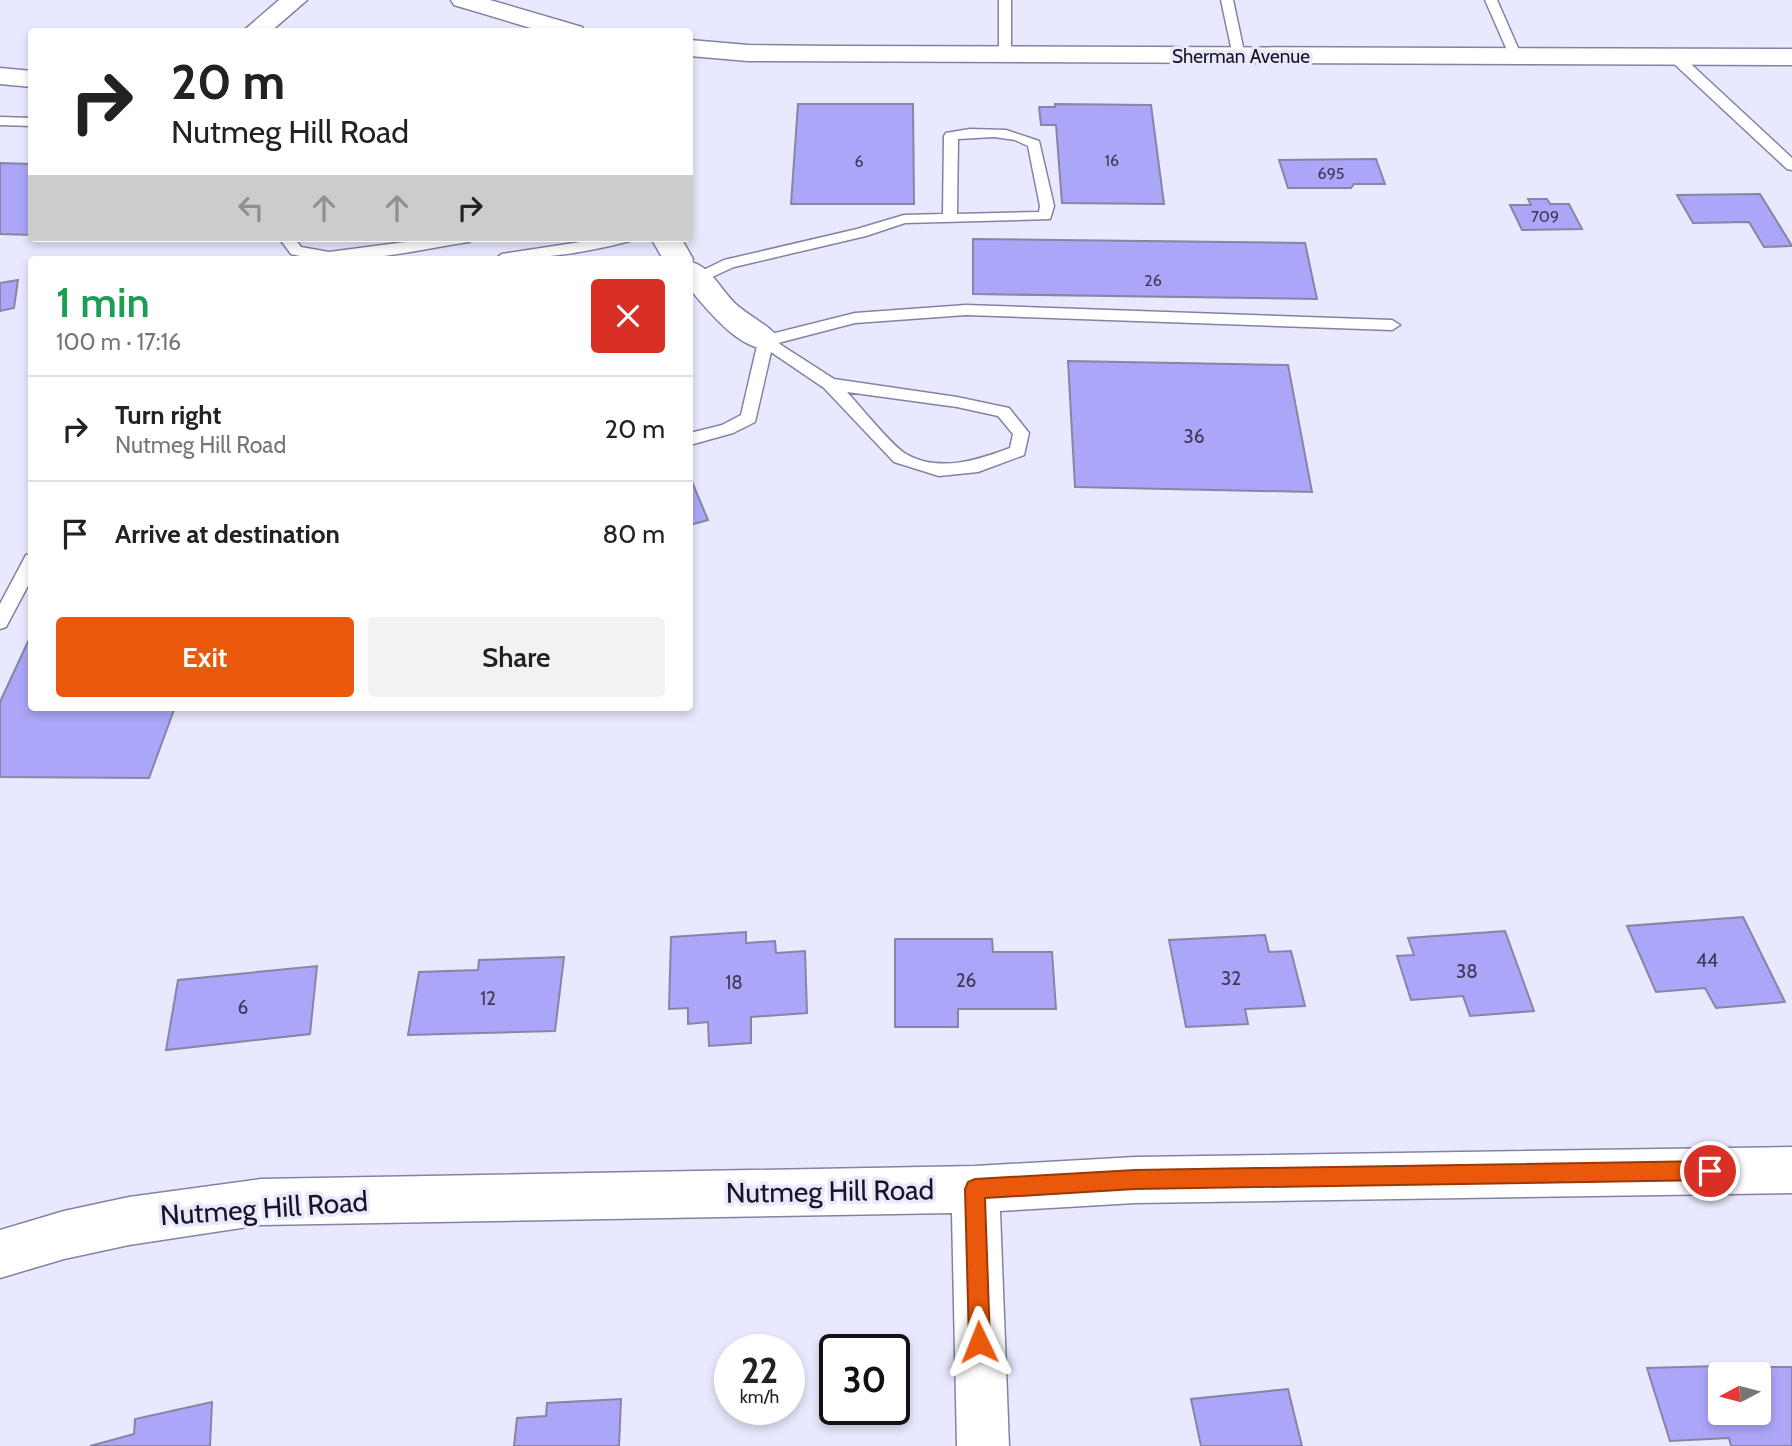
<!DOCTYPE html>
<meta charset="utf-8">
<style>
:root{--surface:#fff;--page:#f2f2f2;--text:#222;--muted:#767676;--line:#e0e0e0;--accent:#ea580c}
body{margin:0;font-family:Cabin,sans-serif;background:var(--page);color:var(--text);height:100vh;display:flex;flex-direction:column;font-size:26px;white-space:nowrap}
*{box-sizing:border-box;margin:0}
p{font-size:23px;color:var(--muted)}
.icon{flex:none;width:38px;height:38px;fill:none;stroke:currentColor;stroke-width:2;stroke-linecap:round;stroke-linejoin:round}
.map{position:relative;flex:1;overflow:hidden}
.details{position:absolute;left:28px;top:256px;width:665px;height:455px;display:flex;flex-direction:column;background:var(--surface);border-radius:7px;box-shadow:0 4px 10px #0003}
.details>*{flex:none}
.top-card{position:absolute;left:28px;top:28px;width:665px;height:214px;border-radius:7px;box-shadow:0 4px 10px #0003;background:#fff;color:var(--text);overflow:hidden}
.needle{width:46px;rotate:263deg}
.buttons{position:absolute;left:1708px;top:1362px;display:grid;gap:14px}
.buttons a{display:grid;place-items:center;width:63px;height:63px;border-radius:7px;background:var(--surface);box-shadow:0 4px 10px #0003;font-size:35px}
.speed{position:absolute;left:714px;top:1334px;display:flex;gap:14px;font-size:35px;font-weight:700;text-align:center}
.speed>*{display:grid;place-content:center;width:91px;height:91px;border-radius:50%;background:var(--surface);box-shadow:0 4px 10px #0003;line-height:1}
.speed small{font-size:18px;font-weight:400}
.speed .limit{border:4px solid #111;border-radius:10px;background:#fff;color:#111}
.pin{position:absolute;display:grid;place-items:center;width:60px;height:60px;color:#fff;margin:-30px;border:4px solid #fff;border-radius:50%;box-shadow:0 2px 7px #0007}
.me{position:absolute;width:77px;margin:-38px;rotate:358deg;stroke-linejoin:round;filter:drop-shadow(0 0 5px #0008)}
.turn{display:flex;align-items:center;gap:24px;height:147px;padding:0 28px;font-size:32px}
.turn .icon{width:91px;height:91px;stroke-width:2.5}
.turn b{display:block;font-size:49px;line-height:60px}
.lanes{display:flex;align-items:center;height:66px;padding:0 28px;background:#0003;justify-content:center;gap:35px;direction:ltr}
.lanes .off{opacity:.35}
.round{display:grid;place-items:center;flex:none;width:74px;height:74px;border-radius:7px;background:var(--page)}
.overview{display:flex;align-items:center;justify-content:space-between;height:119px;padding:0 28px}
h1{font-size:42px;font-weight:600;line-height:52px;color:#1e9e55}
.cta{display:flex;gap:14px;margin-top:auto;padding:14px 28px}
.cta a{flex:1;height:80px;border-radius:7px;background:var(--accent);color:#fff;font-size:28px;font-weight:600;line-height:80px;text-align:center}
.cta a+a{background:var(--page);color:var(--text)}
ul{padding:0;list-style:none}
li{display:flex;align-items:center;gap:21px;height:105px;padding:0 28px;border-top:2px solid var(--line)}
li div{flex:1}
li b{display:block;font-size:26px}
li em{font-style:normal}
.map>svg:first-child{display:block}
</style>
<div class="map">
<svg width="1792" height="1446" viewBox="0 0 1792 1446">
<rect width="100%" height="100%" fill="#e8e8fe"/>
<path fill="#aca6f8" stroke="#8685a5" stroke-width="2" d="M 798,104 L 913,104 L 914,204 L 791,204 Z
M 1055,104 L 1151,105 L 1164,204 L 1062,203 L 1056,125 L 1041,125 L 1039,107 L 1055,107 Z
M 1376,159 L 1385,184 L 1354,184 L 1351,188 L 1288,188 L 1279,160 Z
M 0,163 L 32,164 L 32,235 L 0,234 Z
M 1760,194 L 1792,246 L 1764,247 L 1749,222 L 1693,223 L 1677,195 Z
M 1528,199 L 1547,199 L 1550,204 L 1569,204 L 1582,229 L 1522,230 L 1510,205 L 1531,205 Z
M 973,239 L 1305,243 L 1317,299 L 973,294 Z
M 18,280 L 14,308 L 0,311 L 0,283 Z
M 1068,361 L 1288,365 L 1312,492 L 1075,487 Z
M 690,477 L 708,520 L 690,525 Z
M 32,633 L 32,707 L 175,707 L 149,778 L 0,777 L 0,702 Z
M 1743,917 L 1785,1002 L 1716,1008 L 1705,988 L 1656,992 L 1627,926 Z
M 1505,931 L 1534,1011 L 1470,1016 L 1463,996 L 1411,1000 L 1397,956 L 1414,955 L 1408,938 Z
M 746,932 L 746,943 L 775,941 L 776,953 L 805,951 L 807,1013 L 751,1017 L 751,1043 L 709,1046 L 708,1022 L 688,1024 L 688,1008 L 669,1009 L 671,937 Z
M 1265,935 L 1269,952 L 1291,951 L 1305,1006 L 1245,1009 L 1248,1024 L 1186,1027 L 1169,940 Z
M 895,939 L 992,939 L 993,952 L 1052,952 L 1056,1009 L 958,1009 L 958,1027 L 895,1027 Z
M 564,957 L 555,1031 L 408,1035 L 419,972 L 478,970 L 479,960 Z
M 317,966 L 310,1034 L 166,1050 L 178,980 Z
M 1718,1366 L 1720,1374 L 1720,1412 L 1759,1412 L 1759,1378 L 1764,1378 L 1759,1367 L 1792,1367 L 1792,1446 L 1731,1446 L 1729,1438 L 1670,1441 L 1647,1368 Z
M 1288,1389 L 1302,1446 L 1201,1446 L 1191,1399 Z
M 621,1399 L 619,1446 L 514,1446 L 517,1418 L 546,1416 L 547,1403 Z
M 212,1402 L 210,1446 L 90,1446 L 134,1434 L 135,1419 Z"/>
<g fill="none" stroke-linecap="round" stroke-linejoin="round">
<g stroke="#8482a3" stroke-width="3">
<path id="service" d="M 999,0 L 1011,0 L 1011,55 L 1005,59 L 999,55 Z
M 1221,0 L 1233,0 L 1245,56 L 1244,59 L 1234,59 L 1233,56 Z
M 1485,0 L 1497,0 L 1522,57 L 1521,60 L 1511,60 L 1510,57 Z
M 1675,53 L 1680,54 L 1792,158 L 1792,170 L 1787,169 L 1670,60 L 1670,54 Z
M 0,117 L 32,118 L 32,126 L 0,125 Z
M 970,129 L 1006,130 L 1039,141 L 1054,206 L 1050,219 L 905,223 L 866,236 L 734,267 L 701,282 L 696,284 L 690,281 L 691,276 L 724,260 L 857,229 L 904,215 L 943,214 L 944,136 L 946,133 ZM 994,137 L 1015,140 L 1028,146 L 1040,206 L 1039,212 L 957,214 L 958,139 Z
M 279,238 L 294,238 L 301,247 L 329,252 L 436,238 L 476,238 L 469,242 C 412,250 347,269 291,254 Z
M 607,238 L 632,238 L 630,241 C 585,253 542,259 495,259 L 502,254 Z
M 966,305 L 1392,320 L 1400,325 L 1392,330 L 966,315 L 855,323 L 778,343 L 834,379 L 957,397 L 1009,408 L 1029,433 L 1024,455 L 978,472 L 939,476 L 894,462 L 824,388 L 771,352 L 755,422 L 733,433 L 690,445 L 690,433 L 722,425 L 741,415 L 759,337 L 855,313 ZM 847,392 L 957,407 L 998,416 L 1013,434 L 1010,448 C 978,460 939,473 906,454 C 892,446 860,406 847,392 Z
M 32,554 L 32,578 L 6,627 L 0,629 L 0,604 L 26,555 Z"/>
</g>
<g stroke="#8482a3" stroke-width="3">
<path id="minor" d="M 279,0 L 307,0 L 270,32 L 242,32 Z
M 0,68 L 32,71 L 32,87 L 0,84 Z
M 651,238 L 681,238 L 693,259 L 691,262 C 712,267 722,293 738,306 C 752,318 771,326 781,341 L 776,348 C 745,357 708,311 690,289 L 690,259 L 663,259 Z
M 1792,1147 L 1792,1193 L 1135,1203 L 1000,1211 L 1009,1446 L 957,1446 L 952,1213 L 261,1225 L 129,1245 L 64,1259 L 0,1278 L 0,1230 L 64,1211 L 129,1197 L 261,1179 L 975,1166 L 1135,1157 Z"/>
</g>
<g stroke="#8482a3" stroke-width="3">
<path id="secondary" d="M 451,0 L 490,0 L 582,27 L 585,32 L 544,32 L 454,5 Z
M 690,40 L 748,45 L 832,46 L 1792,49 L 1792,65 L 748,61 L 690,56 Z"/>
</g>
<use href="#service" fill="#fff" fill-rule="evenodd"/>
<use href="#minor" fill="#fff" fill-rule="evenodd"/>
<use href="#secondary" fill="#fff" fill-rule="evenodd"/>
</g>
<path fill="#ea580c" stroke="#983908" stroke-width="2" d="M 1710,1161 L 1717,1164 L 1720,1171 L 1717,1178 L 1710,1180 L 1135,1189 L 985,1198 L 990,1342 L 986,1349 L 979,1352 L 972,1349 L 969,1342 L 965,1189 L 968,1182 L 975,1179 L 1135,1170 Z"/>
<g text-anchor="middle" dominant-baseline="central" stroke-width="7" stroke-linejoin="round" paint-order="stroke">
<g font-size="16" fill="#3c3957">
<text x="1112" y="160">16</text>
<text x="859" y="161">6</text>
<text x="1331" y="173">695</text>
<text x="1545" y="216">709</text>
<text x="1153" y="280">26</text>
</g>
<g font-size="19" fill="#161521" stroke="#e8e8fe">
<text x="1241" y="56">Sherman Avenue</text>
</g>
<g font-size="19" fill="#3c3957">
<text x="1194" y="436">36</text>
<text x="1707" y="960">44</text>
<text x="1467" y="971">38</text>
<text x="1231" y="978">32</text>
<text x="966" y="980">26</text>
<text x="734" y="982">18</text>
<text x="488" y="998">12</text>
<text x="243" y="1007">6</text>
</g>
<g font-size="28" fill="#161521" stroke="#e8e8fe">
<text transform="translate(830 1191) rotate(-1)">Nutmeg Hill Road</text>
<text transform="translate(264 1208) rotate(-4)">Nutmeg Hill Road</text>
</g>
</g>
</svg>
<div class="buttons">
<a><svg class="needle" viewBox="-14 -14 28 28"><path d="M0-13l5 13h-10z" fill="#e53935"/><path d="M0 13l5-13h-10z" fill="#767676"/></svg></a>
</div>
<div class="speed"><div>22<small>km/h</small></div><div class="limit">30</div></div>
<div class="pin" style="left:1710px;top:1171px;background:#d93025"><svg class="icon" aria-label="arrive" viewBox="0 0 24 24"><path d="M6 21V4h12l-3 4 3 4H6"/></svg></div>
<svg class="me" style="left:979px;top:1342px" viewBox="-20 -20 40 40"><path d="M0-17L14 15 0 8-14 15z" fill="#ea580c" stroke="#fff" stroke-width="4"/></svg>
<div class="top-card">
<div class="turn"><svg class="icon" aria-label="right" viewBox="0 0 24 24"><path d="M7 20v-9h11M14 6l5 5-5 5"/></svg><div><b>20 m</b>Nutmeg Hill Road</div></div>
<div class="lanes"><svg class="icon off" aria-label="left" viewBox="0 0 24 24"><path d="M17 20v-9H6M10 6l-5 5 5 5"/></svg><svg class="icon off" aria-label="ahead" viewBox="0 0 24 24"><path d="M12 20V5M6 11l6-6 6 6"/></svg><svg class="icon off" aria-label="ahead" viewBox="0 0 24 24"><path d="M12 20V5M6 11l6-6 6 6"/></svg><svg class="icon" aria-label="right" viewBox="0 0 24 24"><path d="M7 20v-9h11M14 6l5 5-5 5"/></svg></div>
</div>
<section class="details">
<div class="overview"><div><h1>1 min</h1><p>100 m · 17:16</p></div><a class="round" style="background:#d93025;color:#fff"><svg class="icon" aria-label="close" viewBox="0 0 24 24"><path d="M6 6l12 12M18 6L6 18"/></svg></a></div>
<ul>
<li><svg class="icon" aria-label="right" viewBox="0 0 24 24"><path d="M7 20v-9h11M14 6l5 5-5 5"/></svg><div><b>Turn right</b><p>Nutmeg Hill Road</p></div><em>20 m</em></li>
<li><svg class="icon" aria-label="arrive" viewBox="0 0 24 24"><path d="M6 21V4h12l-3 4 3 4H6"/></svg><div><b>Arrive at destination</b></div><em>80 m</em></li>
</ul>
<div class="cta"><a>Exit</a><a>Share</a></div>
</section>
</div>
